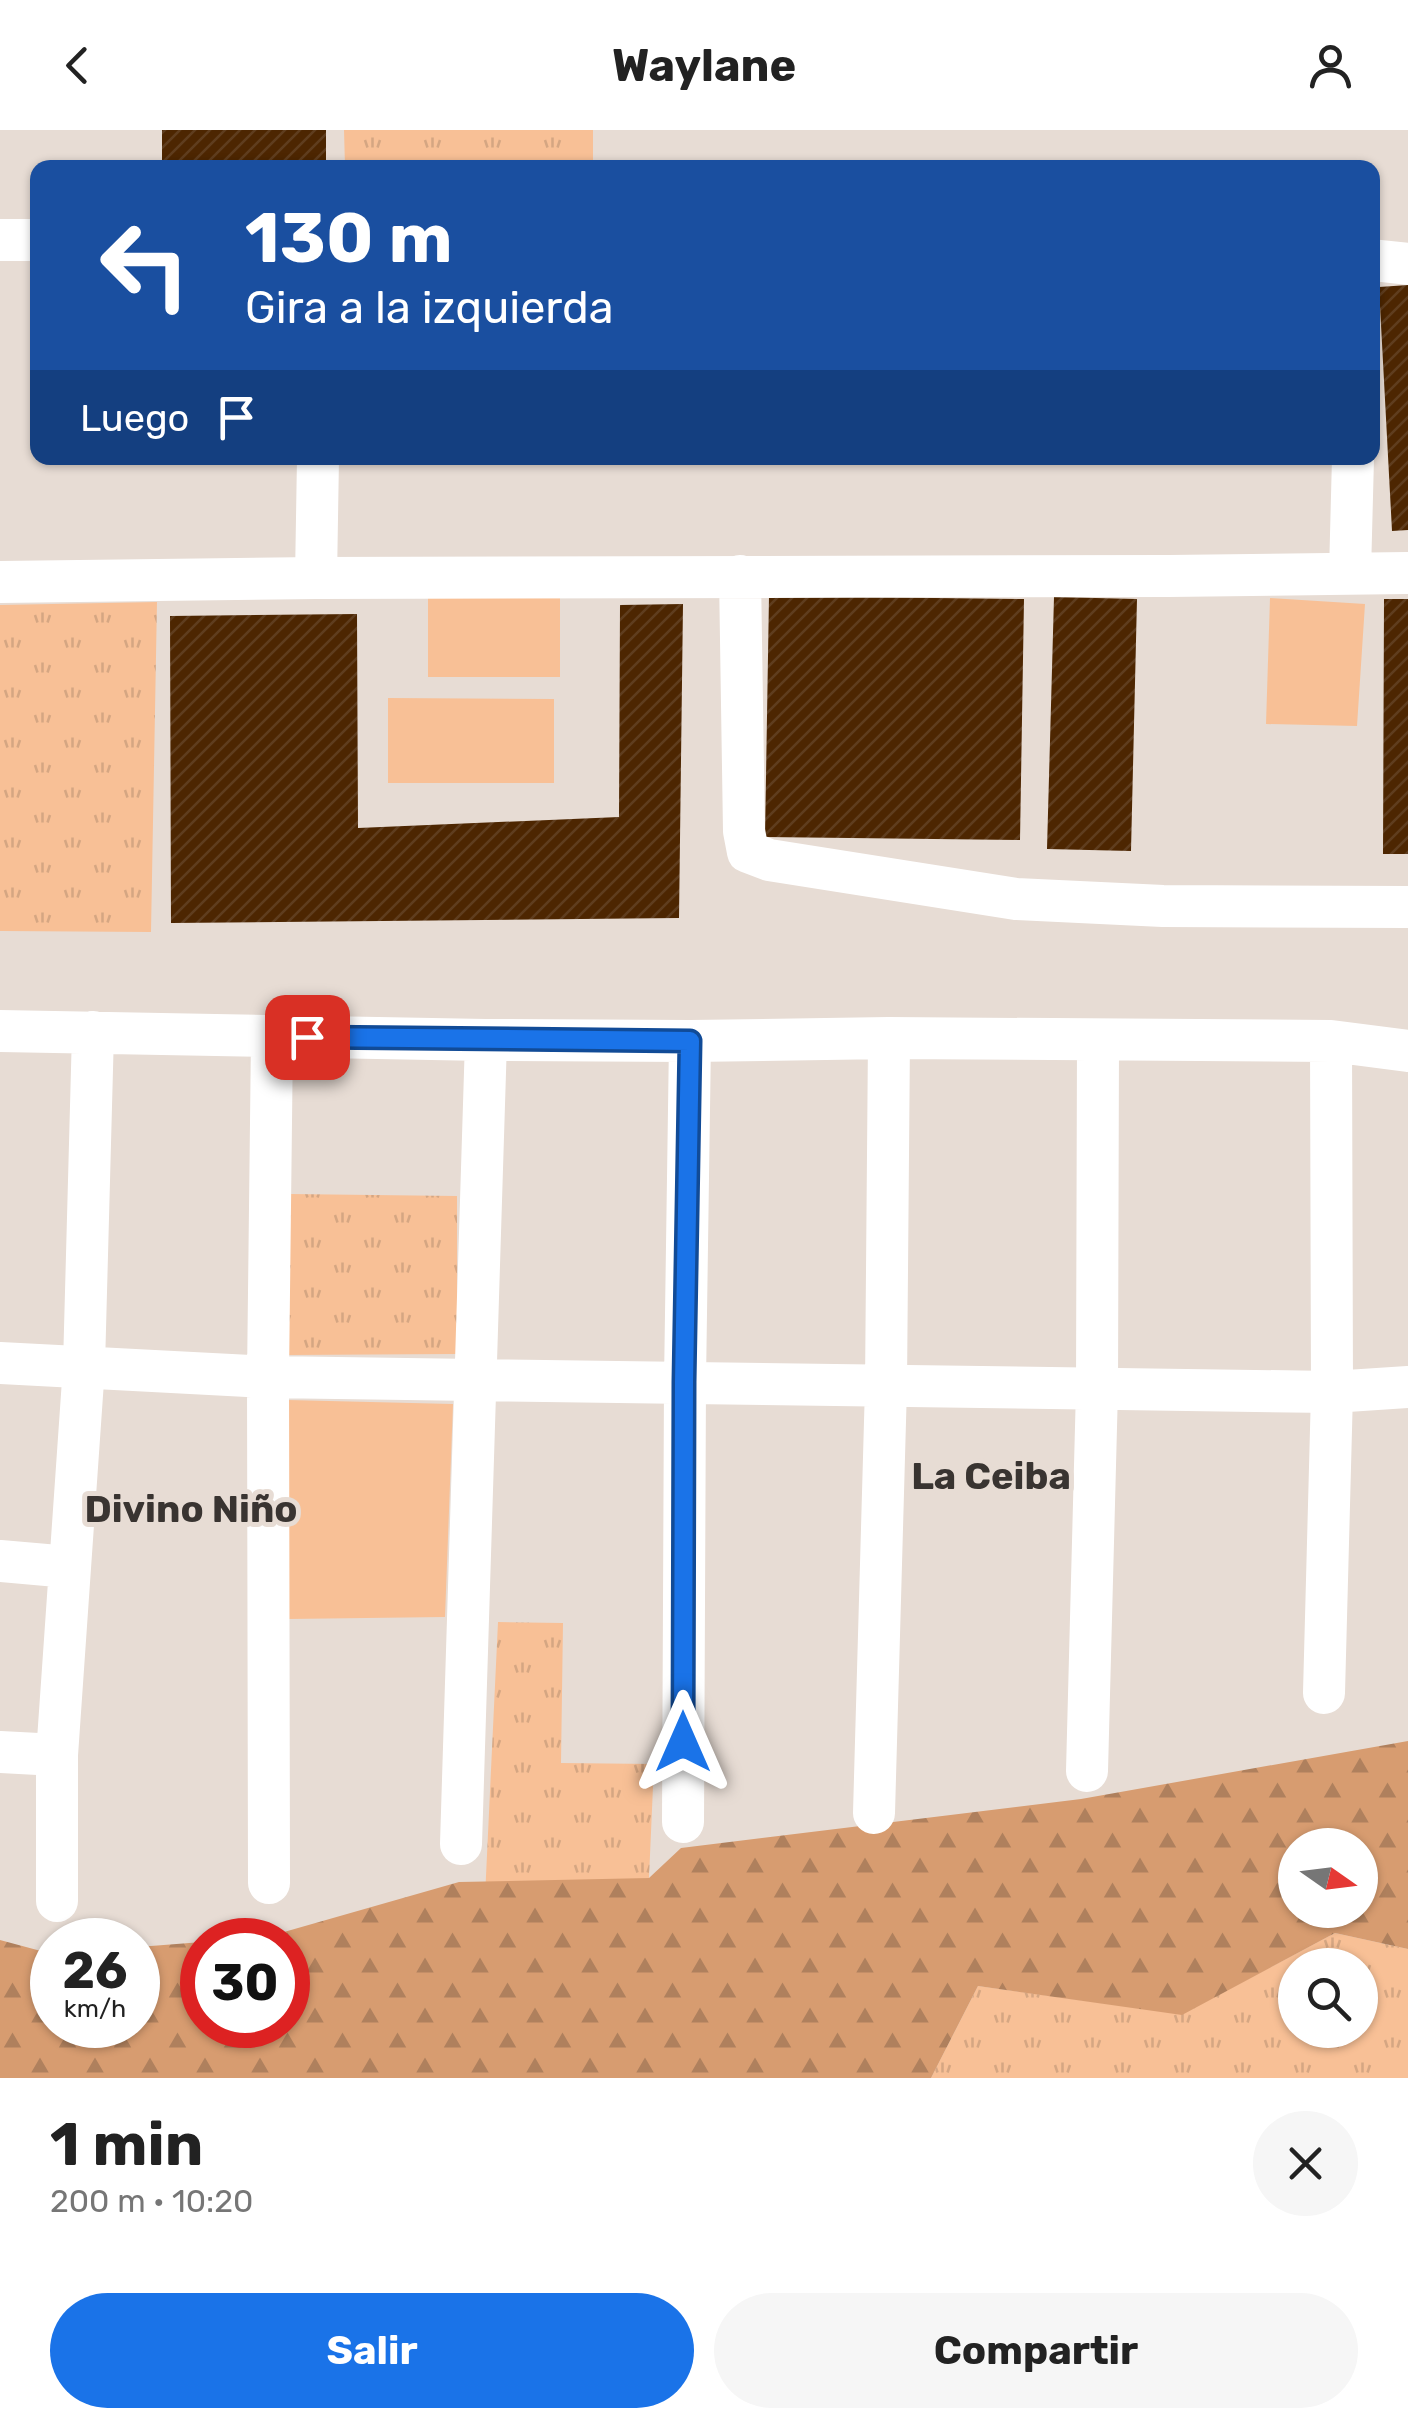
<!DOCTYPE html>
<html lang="es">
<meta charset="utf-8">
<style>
:root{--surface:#fff;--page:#f6f6f6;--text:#222;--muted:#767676;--accent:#1a73e8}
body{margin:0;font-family:Rubik,sans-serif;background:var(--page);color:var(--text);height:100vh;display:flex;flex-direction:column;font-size:38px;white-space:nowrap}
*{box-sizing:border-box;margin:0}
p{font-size:32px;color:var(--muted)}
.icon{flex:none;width:55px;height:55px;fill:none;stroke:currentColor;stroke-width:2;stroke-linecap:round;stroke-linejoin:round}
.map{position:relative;height:1948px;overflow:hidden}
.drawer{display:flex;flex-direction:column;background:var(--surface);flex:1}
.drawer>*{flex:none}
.banner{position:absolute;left:30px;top:30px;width:1350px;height:305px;border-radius:20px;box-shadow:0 2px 8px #0004;background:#1a4fa0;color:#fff;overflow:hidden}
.needle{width:65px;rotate:104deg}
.controls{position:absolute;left:1278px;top:1698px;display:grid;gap:20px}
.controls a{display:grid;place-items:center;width:100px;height:100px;border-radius:50%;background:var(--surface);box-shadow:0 2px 8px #0004;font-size:50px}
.speed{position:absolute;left:30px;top:1788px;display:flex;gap:20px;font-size:50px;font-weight:700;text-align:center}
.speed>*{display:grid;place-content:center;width:130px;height:130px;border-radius:50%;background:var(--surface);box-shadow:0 2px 8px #0004;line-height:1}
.speed small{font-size:25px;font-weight:400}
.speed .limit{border:15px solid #d22;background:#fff;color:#111}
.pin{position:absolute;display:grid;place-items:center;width:85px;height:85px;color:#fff;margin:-42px;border-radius:20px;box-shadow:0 5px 15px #0006}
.me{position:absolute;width:110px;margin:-55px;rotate:0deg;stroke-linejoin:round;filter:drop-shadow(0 0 8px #0008)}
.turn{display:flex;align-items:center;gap:35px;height:210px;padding:0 50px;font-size:45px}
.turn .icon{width:130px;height:130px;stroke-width:2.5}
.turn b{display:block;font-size:70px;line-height:85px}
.then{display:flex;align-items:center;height:95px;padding:0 50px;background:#0003;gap:20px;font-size:38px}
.round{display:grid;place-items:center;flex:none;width:105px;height:105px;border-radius:52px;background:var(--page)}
.overview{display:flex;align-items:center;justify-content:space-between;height:170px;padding:0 50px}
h1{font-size:60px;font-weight:700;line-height:75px}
.primary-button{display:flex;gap:20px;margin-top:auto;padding:20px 50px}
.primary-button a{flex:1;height:115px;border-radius:60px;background:var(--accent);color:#fff;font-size:40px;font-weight:700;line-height:115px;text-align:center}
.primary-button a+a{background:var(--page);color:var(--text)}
header{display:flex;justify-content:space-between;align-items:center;height:130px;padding:0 50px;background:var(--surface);font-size:45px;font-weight:700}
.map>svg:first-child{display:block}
</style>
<header><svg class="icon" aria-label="back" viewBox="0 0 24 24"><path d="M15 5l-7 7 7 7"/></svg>Waylane<svg class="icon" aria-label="person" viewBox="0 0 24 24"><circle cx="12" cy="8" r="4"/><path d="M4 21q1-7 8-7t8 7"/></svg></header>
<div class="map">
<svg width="1408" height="1948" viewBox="0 0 1408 1948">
<defs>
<pattern id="grass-tufts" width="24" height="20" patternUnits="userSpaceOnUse" patternTransform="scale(2.5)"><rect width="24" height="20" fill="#f8c096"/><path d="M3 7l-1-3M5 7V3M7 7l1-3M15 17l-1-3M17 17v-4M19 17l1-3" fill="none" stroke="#d5a682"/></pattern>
<pattern id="forest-firs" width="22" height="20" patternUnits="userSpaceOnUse" patternTransform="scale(2.5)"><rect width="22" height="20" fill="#d79c70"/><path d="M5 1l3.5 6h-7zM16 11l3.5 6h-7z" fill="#af805d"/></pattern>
<pattern id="building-hatch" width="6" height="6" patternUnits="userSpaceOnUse" patternTransform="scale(2.5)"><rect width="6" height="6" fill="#4d2601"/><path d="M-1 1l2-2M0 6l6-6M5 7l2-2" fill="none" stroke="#5f3d1e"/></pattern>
</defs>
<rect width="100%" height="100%" fill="#e7dcd4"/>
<path fill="url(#grass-tufts)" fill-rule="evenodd" d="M 344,0 L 593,0 L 593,37 L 345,37 Z
M 157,472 L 151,802 L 0,801 L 0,475 Z
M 290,1064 L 457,1066 L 457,1224 L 288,1225 Z
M 498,1492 L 563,1493 L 561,1633 L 654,1634 L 649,1748 L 485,1767 Z
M 1335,1803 L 1408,1819 L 1408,1948 L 931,1948 L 978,1856 L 1182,1884 ZM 1295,1835 L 1360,1835 L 1360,1900 L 1295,1900 Z"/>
<path fill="url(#forest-firs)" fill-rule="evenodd" d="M 1408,1611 L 1408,1819 L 1335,1803 L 1182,1885 L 978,1856 L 931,1948 L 0,1948 L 0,1810 L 52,1824 L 52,1895 L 138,1895 L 138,1817 L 202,1812 L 202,1895 L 288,1895 L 288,1810 L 234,1810 L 263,1808 L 459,1752 L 649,1748 L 681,1718 L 1081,1669 ZM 1295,1715 L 1360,1715 L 1360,1780 L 1295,1780 Z"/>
<path fill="#f8c096" d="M 428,465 L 560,465 L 560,547 L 428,547 Z
M 1270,468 L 1365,474 L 1357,596 L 1266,594 Z
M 388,568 L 554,569 L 554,653 L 388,653 Z
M 287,1270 L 453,1274 L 445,1487 L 288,1489 Z"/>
<path fill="url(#building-hatch)" d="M 162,0 L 326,0 L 326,38 L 162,38 Z
M 1408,155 L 1408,400 L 1392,401 L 1379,157 Z
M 769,466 L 1024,469 L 1020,710 L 765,707 Z
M 1054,467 L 1137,469 L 1131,721 L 1047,719 Z
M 1384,469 L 1408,469 L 1408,724 L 1383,724 Z
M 683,474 L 679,788 L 171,793 L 170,486 L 357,484 L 358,698 L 619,687 L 620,475 Z"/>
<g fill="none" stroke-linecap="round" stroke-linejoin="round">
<path stroke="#fff" stroke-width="42" d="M 0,110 L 38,110
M 1372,130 L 1408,134
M 1350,443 L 1353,328
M 740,446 L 744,701 L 748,722 L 769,730 L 1016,769 L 1163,776 L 1408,777
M 316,448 L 318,328
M 0,452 L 316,448 L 1169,446 L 1408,443
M 0,901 L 486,910 L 690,911 L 889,908 L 1331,911 L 1408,921
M 0,1233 L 268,1247 L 1332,1262 L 1408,1257
M 0,1431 L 69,1437
M 1324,1563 L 1332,1262 L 1331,911
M 0,1622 L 57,1625
M 1087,1641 L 1097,1259 L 1098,911
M 874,1683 L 886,1256 L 889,908
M 683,1692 L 685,1252 L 690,911
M 461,1714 L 486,910
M 269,1753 L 268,1247 L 272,907
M 57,1771 L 57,1625 L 84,1236 L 93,902"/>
</g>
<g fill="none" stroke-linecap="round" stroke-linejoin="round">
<g stroke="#114b97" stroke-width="25">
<path id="route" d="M 307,907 L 690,911 L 684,1252 L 683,1612"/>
</g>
<use href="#route" stroke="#1a73e8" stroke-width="18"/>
</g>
<g text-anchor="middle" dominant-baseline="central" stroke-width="10" stroke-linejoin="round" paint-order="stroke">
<g font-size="38" font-weight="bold" fill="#393431" stroke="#e7dcd4">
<text x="991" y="1346">La Ceiba</text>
<text x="191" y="1379">Divino Niño</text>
</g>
</g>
</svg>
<div class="controls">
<a><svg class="needle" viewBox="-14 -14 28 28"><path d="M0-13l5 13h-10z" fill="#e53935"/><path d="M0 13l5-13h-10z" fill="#767676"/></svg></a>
<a><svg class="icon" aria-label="search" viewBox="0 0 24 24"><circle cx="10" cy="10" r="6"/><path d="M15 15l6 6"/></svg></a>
</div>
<div class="speed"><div>26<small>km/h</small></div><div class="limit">30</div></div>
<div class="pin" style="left:307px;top:907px;background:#d93025"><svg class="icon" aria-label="arrive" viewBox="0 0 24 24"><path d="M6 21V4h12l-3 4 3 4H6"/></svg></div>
<svg class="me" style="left:683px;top:1612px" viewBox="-20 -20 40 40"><path d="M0-17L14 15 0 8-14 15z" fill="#1a73e8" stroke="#fff" stroke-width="4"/></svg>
<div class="banner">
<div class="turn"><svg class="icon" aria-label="left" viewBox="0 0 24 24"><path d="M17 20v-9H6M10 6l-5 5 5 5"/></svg><div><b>130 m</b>Gira a la izquierda</div></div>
<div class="then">Luego<svg class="icon" aria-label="arrive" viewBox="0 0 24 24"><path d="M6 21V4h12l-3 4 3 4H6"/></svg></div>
</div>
</div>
<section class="drawer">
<div class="overview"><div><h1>1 min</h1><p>200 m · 10:20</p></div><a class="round"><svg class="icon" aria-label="close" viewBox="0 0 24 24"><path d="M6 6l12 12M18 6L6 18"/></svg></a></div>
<div class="primary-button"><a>Salir</a><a>Compartir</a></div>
</section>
